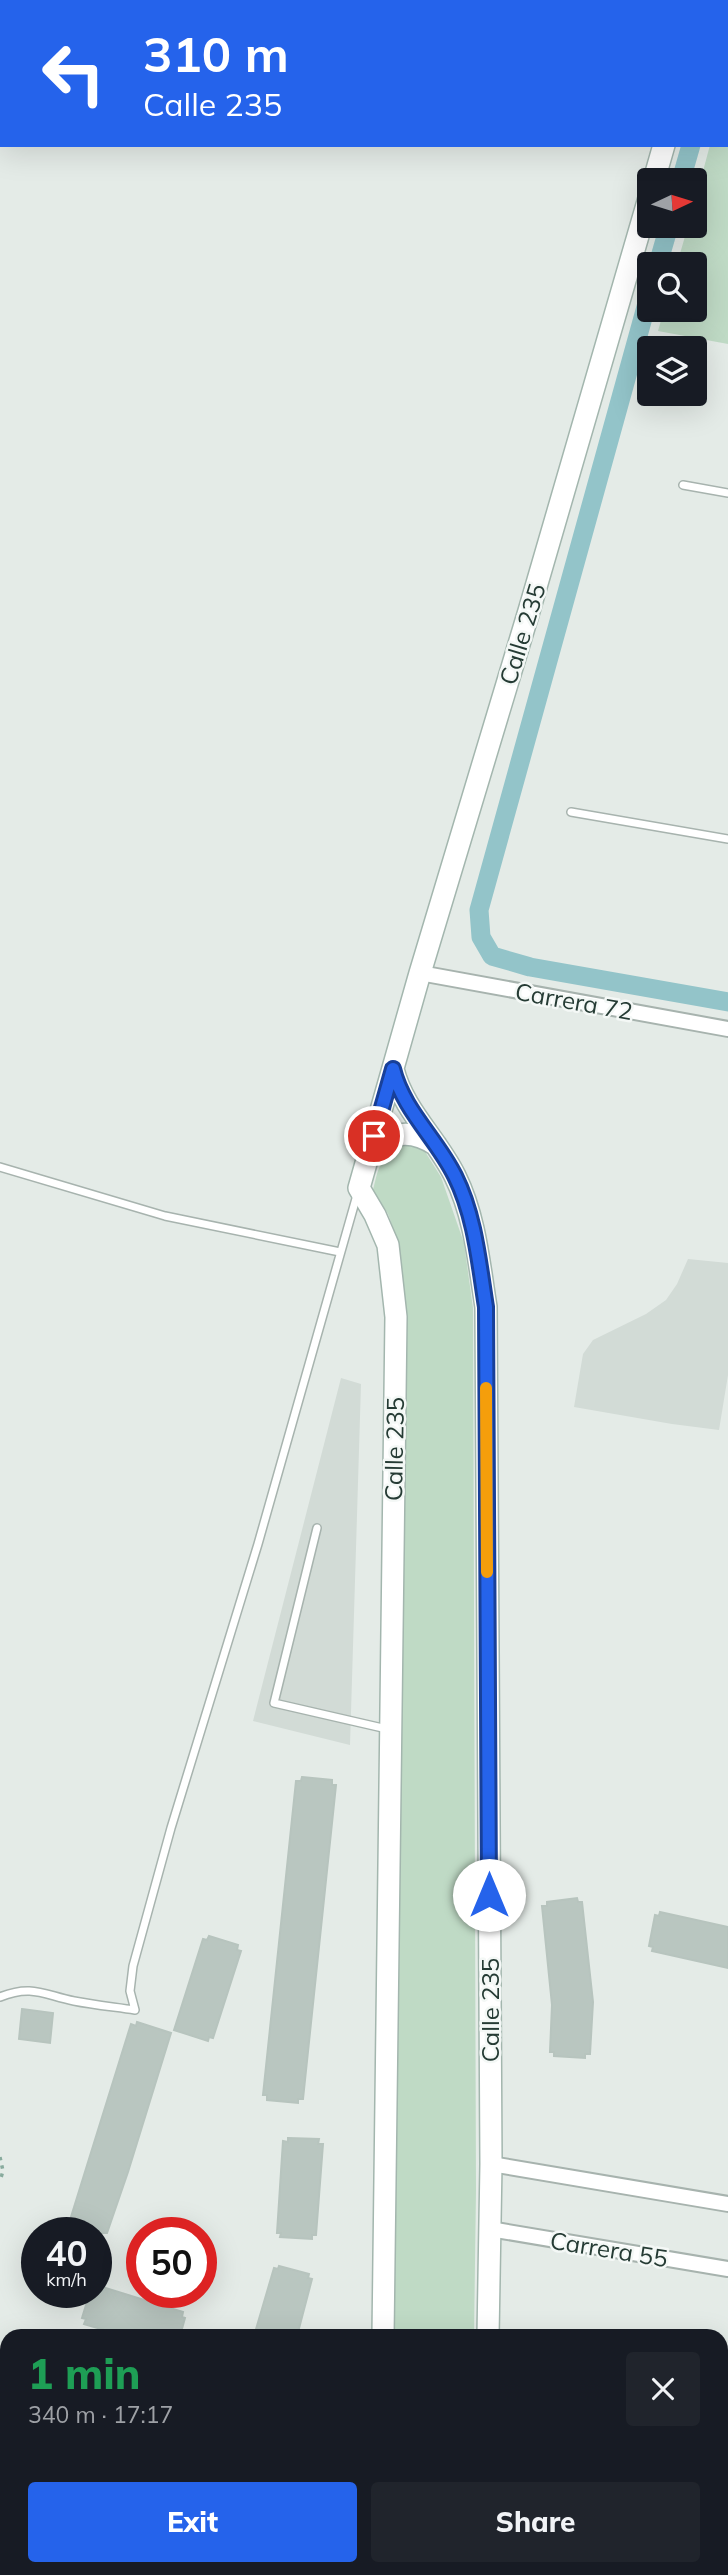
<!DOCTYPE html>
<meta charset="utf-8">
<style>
:root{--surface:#171b24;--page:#20242c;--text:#f1f3f6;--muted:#9ea1a6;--accent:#2563eb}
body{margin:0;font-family:Mulish,sans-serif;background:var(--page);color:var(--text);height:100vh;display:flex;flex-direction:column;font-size:26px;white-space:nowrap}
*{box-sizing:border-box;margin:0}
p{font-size:23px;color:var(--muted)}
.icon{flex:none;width:38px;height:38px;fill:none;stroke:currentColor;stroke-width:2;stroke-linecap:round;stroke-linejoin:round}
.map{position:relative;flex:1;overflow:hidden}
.sheet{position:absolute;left:0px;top:2329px;width:728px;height:247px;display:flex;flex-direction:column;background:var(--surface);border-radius:21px 21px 0 0;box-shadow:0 7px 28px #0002}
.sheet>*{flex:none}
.top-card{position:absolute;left:0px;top:0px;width:728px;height:147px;box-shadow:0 7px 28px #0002;background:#2563eb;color:#fff;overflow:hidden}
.needle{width:46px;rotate:86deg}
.controls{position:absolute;left:637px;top:168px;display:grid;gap:14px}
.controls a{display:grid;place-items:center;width:70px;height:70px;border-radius:7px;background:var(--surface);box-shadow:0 7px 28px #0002;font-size:35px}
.speed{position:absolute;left:21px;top:2217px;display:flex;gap:14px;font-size:35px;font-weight:700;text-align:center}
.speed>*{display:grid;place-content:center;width:91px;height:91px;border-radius:50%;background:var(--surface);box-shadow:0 7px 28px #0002;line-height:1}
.speed small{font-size:18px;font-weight:400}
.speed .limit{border:10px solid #d22;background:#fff;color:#111}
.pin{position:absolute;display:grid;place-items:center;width:60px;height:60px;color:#fff;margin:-30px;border:4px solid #fff;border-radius:50%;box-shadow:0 2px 7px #0007}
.me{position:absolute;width:77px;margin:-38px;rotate:0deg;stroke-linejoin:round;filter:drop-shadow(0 0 5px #0008)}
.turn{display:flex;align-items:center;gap:24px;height:147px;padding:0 28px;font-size:32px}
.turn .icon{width:91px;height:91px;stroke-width:2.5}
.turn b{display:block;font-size:49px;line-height:60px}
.round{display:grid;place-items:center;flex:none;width:74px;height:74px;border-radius:7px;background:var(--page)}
.overview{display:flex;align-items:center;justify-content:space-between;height:119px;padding:0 28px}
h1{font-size:42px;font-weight:800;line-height:52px;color:#1e9e55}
.primary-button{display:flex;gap:14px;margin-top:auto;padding:14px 28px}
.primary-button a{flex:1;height:80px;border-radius:7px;background:var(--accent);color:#fff;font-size:28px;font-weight:800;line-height:80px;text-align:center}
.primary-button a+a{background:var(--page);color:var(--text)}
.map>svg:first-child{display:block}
</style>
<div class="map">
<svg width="728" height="2575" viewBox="0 0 728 2575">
<rect width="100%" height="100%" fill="#e4ebe7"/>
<path fill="#d2dbd6" d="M 688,1259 L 728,1263 L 728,1375 L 719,1430 L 672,1424 L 574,1407 L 583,1354 L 593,1340 L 646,1314 L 666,1300 L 677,1284 Z
M 341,1378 L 361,1384 L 350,1745 L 253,1721 Z"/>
<path fill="#bfdac5" d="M 728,81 L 728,344 L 658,331 L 664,310 L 695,310 L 695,264 L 677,264 L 688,226 L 695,226 L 695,201 L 710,145 L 726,145 Z
M 402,1146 L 412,1146 L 424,1150 L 441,1177 L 464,1243 L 473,1308 L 476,2190 L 474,2336 L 393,2336 L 404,1313 L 398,1241 L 388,1214 L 373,1190 C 378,1170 380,1154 402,1146 Z"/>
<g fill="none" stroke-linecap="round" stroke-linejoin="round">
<path stroke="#93c4c9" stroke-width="19" d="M 726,18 L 728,12
M 681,180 L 691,145
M 658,264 L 669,226
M 649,296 L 479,910 L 481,937 L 492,956 L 530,967 L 728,1002"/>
</g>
<path fill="#b9c6c0" stroke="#b7c4be" stroke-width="2" d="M 302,1777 L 332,1780 L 332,1785 L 336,1785 L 303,2099 L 298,2099 L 298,2103 L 267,2100 L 267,2095 L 263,2095 L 296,1781 L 301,1781 Z
M 577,1898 L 578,1902 L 582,1902 L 593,2002 L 590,2054 L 585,2054 L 585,2058 L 554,2056 L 554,2052 L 550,2052 L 552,2005 L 542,1906 L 547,1906 L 547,1902 Z
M 660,1912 L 728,1927 L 728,1968 L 652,1951 L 653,1947 L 649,1946 L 655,1915 L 659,1916 Z
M 209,1936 L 238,1945 L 237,1950 L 241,1951 L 213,2038 L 209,2037 L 208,2041 L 174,2030 L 203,1939 L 207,1940 Z
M 22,2009 L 53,2013 L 50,2043 L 19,2039 Z
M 137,2022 L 171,2033 L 128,2172 L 107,2233 L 66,2233 L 131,2024 L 136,2026 Z
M 288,2138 L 319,2139 L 318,2144 L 323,2144 L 316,2235 L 312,2235 L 312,2239 L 280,2237 L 281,2233 L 277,2233 L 283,2141 L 288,2142 Z
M 279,2266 L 309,2274 L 308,2278 L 312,2279 L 297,2336 L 254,2336 L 274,2268 L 278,2269 Z
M 96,2285 L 183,2312 L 182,2317 L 185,2318 L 180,2336 L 125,2336 L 84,2324 L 86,2319 L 82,2318 L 90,2292 L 96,2292 Z"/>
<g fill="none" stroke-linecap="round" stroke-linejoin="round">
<g stroke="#a7b3ae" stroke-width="10">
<path id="lane" d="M 683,485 L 728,493
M 571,812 L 728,839
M 0,1167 L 165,1216 L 340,1252
M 317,1528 L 274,1703 L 387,1729
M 0,1997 C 32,1984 44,1995 74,2001 C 94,2005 115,2007 135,2010 L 130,1991 L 133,1966 L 171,1828 L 258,1544 L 357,1195"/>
</g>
<g stroke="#a7b3ae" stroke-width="18">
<path id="street" d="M 420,973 L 728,1029
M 491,2164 L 728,2204
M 490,2229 L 728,2269"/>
</g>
<g stroke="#a3b6ae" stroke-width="24">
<path id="secondary" d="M 706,2 L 706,0
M 654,180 L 664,145
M 393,1069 C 403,1110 437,1139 455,1176 C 475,1216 479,1263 486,1307 L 491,2164 L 488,2336
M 370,1155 C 387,1130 412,1129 436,1145
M 383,2336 L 396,1317 L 388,1245 L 375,1215 L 359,1188 L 420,973 L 529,611 L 649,198
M 379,2575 L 379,2569
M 485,2575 L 485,2569"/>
</g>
<path stroke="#88ab9e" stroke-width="3.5" stroke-dasharray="3.5 5" stroke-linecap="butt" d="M 0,2157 L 3,2171 L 0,2181"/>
<use href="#lane" stroke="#fff" stroke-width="7"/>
<use href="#street" stroke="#fff" stroke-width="14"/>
<use href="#secondary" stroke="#fff" stroke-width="21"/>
</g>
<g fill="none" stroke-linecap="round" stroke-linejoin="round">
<g stroke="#184099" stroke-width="18">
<path id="route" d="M 374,1136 L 393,1069 C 403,1110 437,1139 455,1176 C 475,1216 479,1263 486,1307 L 489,1895"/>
</g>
<use href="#route" stroke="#2563eb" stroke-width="12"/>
<path stroke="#f59e0b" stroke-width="12" d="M 486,1388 L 487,1572"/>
</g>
<g text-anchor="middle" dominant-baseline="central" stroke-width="5" stroke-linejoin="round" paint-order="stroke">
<g font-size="24" fill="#253b34" stroke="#f4f8f6">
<text transform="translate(522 634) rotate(-73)">Calle 235</text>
<text transform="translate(574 1001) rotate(10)">Carrera 72</text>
<text transform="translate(394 1449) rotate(-89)">Calle 235</text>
<text transform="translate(490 2010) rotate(-90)">Calle 235</text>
<text transform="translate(609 2249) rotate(9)">Carrera 55</text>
</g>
</g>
</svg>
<div class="controls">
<a><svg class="needle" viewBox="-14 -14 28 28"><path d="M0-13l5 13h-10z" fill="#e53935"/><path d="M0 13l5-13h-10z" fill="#9ea1a6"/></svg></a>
<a><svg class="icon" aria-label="search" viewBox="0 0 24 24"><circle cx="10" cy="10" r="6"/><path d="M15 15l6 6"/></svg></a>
<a><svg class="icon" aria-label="layers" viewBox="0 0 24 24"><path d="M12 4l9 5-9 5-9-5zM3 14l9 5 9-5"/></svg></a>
</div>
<div class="speed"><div>40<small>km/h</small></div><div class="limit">50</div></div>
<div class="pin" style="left:374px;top:1136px;background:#d93025"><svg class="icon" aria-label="arrive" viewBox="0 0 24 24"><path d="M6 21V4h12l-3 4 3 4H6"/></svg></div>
<svg class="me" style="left:489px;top:1895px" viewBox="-20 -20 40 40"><circle r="19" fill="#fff"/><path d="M0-13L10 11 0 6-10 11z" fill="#2563eb"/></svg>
<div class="top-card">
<div class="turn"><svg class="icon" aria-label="left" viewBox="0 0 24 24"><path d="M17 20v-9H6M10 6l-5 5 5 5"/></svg><div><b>310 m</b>Calle 235</div></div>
</div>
<section class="sheet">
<div class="overview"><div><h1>1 min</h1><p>340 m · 17:17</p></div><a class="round"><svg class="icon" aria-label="close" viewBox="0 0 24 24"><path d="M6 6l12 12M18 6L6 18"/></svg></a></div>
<div class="primary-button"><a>Exit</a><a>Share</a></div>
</section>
</div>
